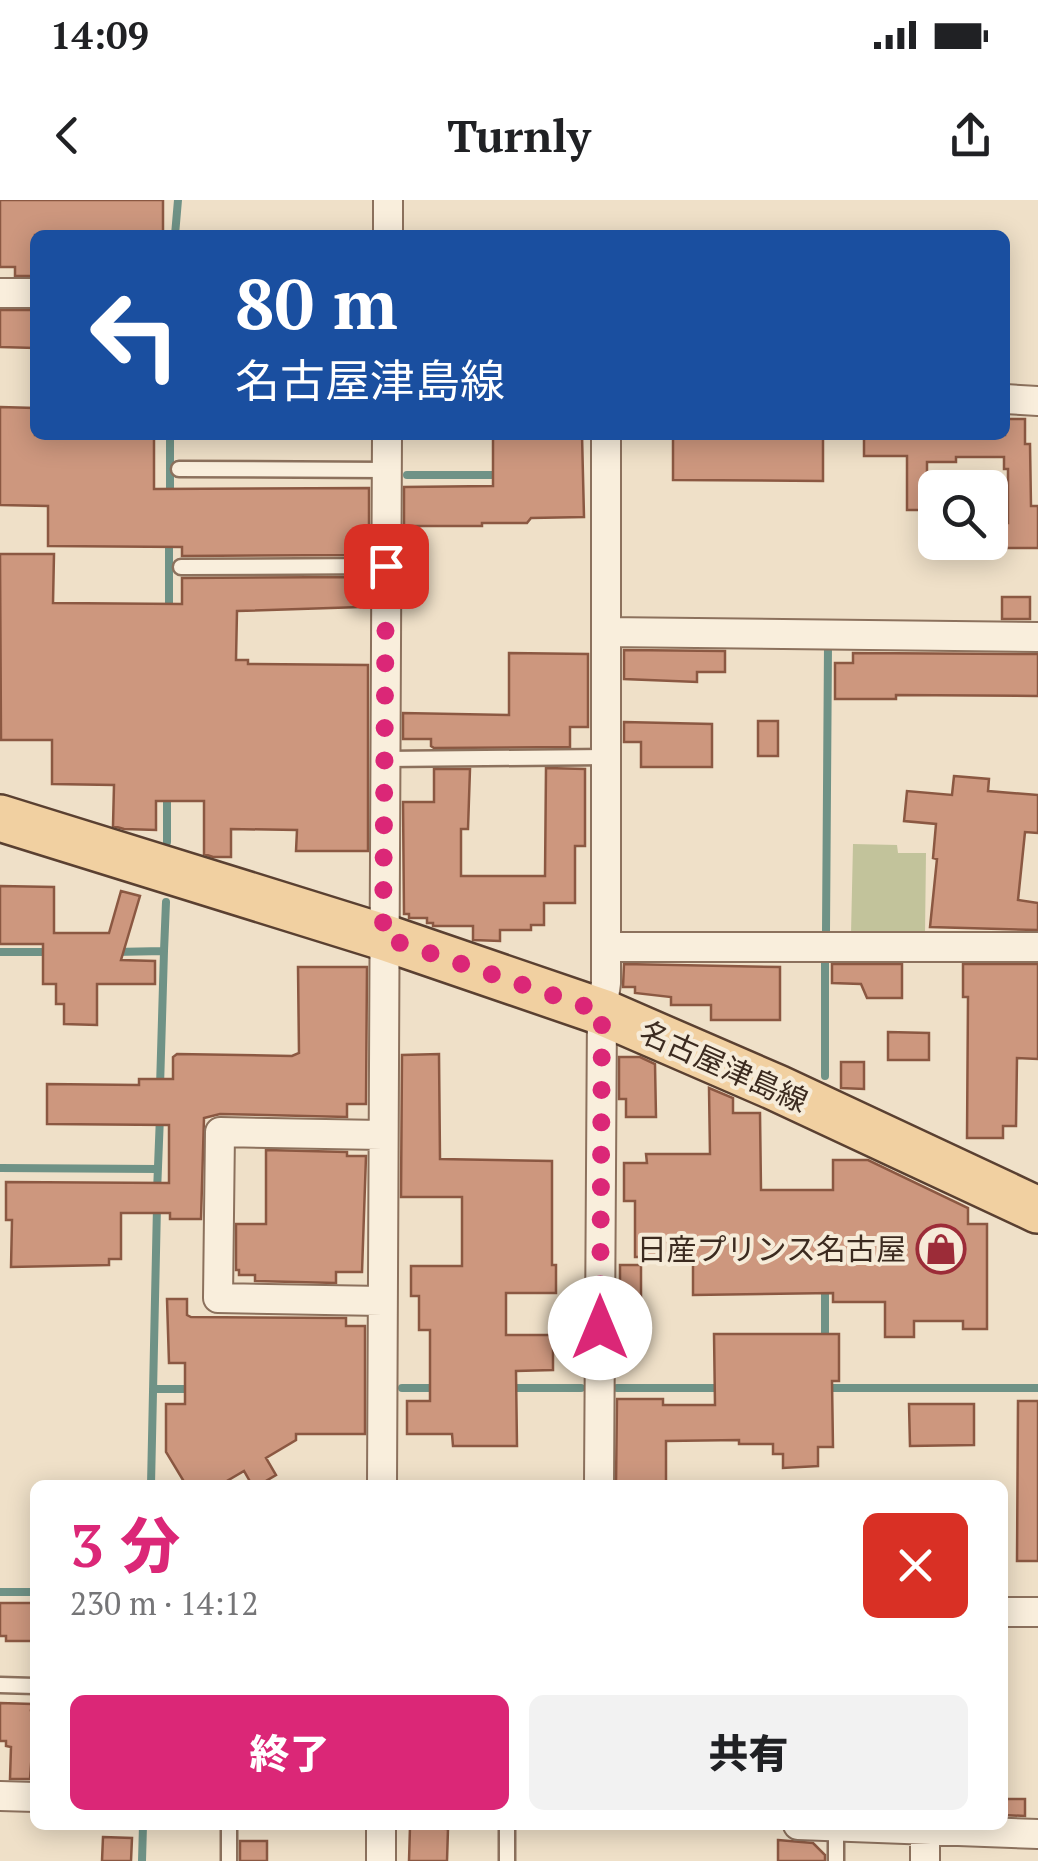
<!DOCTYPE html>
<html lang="ja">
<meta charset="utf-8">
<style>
:root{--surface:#fff;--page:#f2f2f2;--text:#202124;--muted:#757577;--accent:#db2777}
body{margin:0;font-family:"PT Serif","Noto Sans JP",serif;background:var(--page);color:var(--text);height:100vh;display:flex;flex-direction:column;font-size:38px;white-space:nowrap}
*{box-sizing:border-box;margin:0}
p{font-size:32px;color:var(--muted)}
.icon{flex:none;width:55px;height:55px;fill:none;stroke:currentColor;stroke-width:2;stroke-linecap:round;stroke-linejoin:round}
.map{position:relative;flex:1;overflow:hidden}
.drawer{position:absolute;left:30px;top:1280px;width:978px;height:350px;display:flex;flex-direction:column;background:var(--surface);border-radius:15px;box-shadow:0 5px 25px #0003}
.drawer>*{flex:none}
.top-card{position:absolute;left:30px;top:30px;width:980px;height:210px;border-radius:15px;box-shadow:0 5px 25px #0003;background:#1a4fa0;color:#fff;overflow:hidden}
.buttons{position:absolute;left:918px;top:270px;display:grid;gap:20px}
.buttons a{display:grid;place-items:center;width:90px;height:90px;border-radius:15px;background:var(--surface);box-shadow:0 5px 25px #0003;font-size:50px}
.pin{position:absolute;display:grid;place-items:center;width:85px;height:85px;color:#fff;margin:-42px;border-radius:20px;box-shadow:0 5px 15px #0006}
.me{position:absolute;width:110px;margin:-55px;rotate:0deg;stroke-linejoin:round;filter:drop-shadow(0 0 8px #0008)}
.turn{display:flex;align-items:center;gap:35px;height:210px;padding:0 40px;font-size:45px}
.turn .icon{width:130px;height:130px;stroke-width:2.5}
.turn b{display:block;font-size:70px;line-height:85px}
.round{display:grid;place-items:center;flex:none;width:105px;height:105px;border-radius:15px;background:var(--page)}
.headline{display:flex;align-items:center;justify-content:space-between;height:170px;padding:0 40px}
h1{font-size:60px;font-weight:800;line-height:75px;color:var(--accent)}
.button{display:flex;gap:20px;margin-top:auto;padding:20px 40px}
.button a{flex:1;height:115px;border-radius:15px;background:var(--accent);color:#fff;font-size:40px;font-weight:800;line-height:115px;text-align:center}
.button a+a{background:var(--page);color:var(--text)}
.status{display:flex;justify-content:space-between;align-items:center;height:70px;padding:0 50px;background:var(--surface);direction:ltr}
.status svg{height:28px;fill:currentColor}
header{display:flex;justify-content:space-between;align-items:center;height:130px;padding:0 40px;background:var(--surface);font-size:45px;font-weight:800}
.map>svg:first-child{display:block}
</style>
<div class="status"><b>14:09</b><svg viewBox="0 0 49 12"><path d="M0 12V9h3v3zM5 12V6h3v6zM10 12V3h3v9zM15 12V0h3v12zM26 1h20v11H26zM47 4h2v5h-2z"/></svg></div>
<header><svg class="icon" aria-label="back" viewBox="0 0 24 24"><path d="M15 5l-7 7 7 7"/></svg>Turnly<svg class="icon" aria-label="share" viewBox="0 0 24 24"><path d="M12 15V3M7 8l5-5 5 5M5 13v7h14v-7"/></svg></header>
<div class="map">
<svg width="1038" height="1661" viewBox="0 0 1038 1661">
<rect width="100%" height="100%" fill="#efe0c8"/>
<path fill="#c2c39b" d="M 853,644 L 897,645 L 898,653 L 926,653 L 925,734 L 851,734 Z"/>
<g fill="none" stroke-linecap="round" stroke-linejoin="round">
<path stroke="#6f9286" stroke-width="8" d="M 175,35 L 178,0
M 407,275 L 502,275
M 170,295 L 170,235
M 169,410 L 169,339
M 167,642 L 167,594
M 826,731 L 828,446
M 164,751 L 166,702
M 0,752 L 50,752
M 114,752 L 164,751 L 160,887
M 825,876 L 825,760
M 0,968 L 158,969
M 157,992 L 160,916
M 825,1086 L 825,1142
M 402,1188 L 437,1188
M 506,1188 L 581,1188
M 617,1188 L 723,1188
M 822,1188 L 1038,1188
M 153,1189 L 193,1189
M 151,1285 L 157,1006
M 0,1392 L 35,1392
M 142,1661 L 143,1625"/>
</g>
<path fill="#cd977e" stroke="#8b5842" stroke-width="2.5" d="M 0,0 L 163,0 L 163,35 L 35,35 L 35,76 L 15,76 L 15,67 L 0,67 Z
M 0,110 L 35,110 L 35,148 L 0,147 Z
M 0,207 L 35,208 L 35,235 L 154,235 L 154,289 L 369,288 L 369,327 L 364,327 L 364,355 L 182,356 L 182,347 L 48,346 L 48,306 L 0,305 Z
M 1005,219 L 1025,219 L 1025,244 L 1030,244 L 1031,306 L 1038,306 L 1038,348 L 991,348 L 992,323 L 1008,323 L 1008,269 L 1004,269 L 1004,257 L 956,257 L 956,262 L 927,262 L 927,310 L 907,310 L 907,256 L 864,256 L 864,235 L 1005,235 Z
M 493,235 L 582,235 L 584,317 L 531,318 L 527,323 L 482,323 L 482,326 L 404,326 L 404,287 L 493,286 Z
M 673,235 L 823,235 L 823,281 L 673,280 Z
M 0,354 L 54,354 L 53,403 L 182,404 L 182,378 L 364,377 L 367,404 L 361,407 L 237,411 L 236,460 L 248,460 L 248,464 L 368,465 L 368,651 L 296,651 L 297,630 L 231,629 L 231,657 L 213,657 L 204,654 L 204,601 L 156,601 L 156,630 L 124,629 L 113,626 L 114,585 L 52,584 L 52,540 L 1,540 Z
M 1002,397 L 1030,397 L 1030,419 L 1002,419 Z
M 624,450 L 725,451 L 725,472 L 697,472 L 697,482 L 624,479 Z
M 509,453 L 588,454 L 588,527 L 570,527 L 570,547 L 434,548 L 431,546 L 431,539 L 403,539 L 403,513 L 509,515 Z
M 853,453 L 1038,454 L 1038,496 L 896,495 L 896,499 L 835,499 L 835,463 L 853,463 Z
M 758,521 L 778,521 L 778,556 L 758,556 Z
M 624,522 L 712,524 L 712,567 L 641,567 L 641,542 L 624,542 Z
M 546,568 L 585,569 L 585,646 L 575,646 L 575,703 L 544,703 L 544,725 L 531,725 L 531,730 L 500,730 L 500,741 L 473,740 L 473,726 L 433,726 L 433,723 L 427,723 L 427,718 L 409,718 L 409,714 L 404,714 L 403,602 L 434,602 L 434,569 L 470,569 L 468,629 L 461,629 L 461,676 L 545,676 Z
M 954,576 L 989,579 L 988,591 L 1038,595 L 1038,633 L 1025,632 L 1018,700 L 1038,703 L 1038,730 L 930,727 L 937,659 L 933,658 L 936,624 L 904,621 L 907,591 L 952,595 Z
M 0,686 L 54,687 L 54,733 L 109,733 L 121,691 L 140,696 L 121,760 L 155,761 L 155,784 L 97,784 L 97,825 L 64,824 L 64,804 L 56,804 L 56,784 L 43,784 L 43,744 L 0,744 Z
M 624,764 L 780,767 L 780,820 L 711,820 L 711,805 L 671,805 L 671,797 L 635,793 L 635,787 L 623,787 Z
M 832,764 L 902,764 L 902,798 L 867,798 L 861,784 L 832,783 Z
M 963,764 L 1038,764 L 1038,859 L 1017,858 L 1016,926 L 1003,926 L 1003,938 L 967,938 L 968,797 L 963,797 Z
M 298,767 L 367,767 L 366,904 L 347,904 L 347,917 L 220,914 L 204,918 L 201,1019 L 170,1019 L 170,1013 L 121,1013 L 121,1059 L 109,1059 L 109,1065 L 11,1067 L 12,1020 L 6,1020 L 6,982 L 169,983 L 169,925 L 47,924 L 47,884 L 139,885 L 139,879 L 173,879 L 173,857 L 177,854 L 292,856 L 299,853 Z
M 888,832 L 929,833 L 929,860 L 888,860 Z
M 439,854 L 440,959 L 552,961 L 552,1065 L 556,1065 L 556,1093 L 506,1093 L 506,1135 L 553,1135 L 553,1170 L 516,1171 L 517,1246 L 453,1246 L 452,1234 L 407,1234 L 407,1201 L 430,1201 L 430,1130 L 419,1130 L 419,1096 L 411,1096 L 411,1066 L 462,1066 L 462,997 L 401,997 L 402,855 Z
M 619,857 L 640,857 L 655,864 L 656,917 L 626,917 L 626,899 L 619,899 Z
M 841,862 L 864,862 L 864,889 L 841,888 Z
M 709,888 L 733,898 L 733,913 L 760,913 L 761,990 L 833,990 L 833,960 L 868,960 L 968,1008 L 968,1024 L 987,1024 L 987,1129 L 963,1129 L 963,1121 L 914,1121 L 914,1137 L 885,1137 L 885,1102 L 833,1102 L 833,1093 L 693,1095 L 693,1057 L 635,1057 L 635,1001 L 624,1001 L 624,963 L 647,963 L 646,954 L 710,954 Z
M 266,950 L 347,952 L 347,956 L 366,956 L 362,1072 L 336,1072 L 336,1083 L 255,1081 L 255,1075 L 239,1075 L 239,1070 L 236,1070 L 236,1024 L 266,1024 Z
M 620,1065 L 641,1065 L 641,1108 L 620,1109 Z
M 167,1099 L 187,1099 L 187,1115 L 191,1117 L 346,1118 L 346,1126 L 365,1126 L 365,1234 L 296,1234 L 296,1240 L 266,1258 L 276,1275 L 259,1285 L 252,1285 L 244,1271 L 220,1285 L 186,1285 L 166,1252 L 166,1204 L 185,1204 L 185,1163 L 169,1163 Z
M 714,1134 L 839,1134 L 839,1181 L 832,1181 L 833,1247 L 818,1247 L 818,1266 L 783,1268 L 783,1254 L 773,1254 L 773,1244 L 739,1244 L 739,1240 L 666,1241 L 666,1285 L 616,1285 L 617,1199 L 663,1199 L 663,1205 L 715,1205 Z
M 1018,1201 L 1038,1201 L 1038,1361 L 1017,1361 Z
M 909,1204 L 974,1204 L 974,1245 L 910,1246 Z
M 0,1403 L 34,1403 L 35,1441 L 6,1441 L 6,1436 L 0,1436 Z
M 0,1503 L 32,1504 L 31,1510 L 35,1510 L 30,1579 L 10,1579 L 11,1547 L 6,1546 L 6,1541 L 0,1541 Z
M 1003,1599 L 1025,1599 L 1025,1616 L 1003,1615 Z
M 410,1627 L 448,1629 L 447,1661 L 409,1661 Z
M 103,1637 L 132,1638 L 131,1661 L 102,1661 Z
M 778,1640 L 813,1643 L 825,1655 L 825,1661 L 778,1661 Z
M 240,1641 L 267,1641 L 267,1661 L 240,1661 Z"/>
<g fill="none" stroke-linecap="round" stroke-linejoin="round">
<g stroke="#8c715d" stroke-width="19">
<path id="lane" d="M 179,269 L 386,270
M 181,367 L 386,366
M 385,559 L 606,557
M 0,1485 L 35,1486
M 229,1661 L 229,1625
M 507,1661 L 507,1625
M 836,1661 L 836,1626"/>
</g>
<g stroke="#8c715d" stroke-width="32">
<path id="street" d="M 388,0 L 388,35
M 0,93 L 35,93
M 1005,199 L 1038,201
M 606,432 L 1038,437
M 606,747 L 1038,747
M 382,1101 L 218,1098 L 220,932 L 382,935
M 382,1285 L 387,235
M 599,1285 L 602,812 L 606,783 L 606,235
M 1002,1412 L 1038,1412
M 0,1596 L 35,1597
M 381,1625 L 381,1661
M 798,1625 L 1038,1634
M 925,1661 L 925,1625"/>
</g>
<g stroke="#5a4031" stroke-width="50">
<path id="primary" d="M 0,618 L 383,737 L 602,812 L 777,888 L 1038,1010"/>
</g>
<use href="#lane" stroke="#f9eedc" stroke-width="14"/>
<use href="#street" stroke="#f9eedc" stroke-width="28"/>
<use href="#primary" stroke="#f1d0a1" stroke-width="45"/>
</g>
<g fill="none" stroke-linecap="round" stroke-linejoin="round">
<path stroke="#db2777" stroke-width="18" stroke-dasharray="0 32.4" d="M 386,366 L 383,737 L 602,812 L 600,1128"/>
</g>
<defs>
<g id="shop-ring" transform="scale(2.5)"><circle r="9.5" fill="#f6ebd8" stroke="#9c2c38" stroke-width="1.5"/><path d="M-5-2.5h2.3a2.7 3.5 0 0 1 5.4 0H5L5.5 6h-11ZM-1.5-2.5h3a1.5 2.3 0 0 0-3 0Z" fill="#9c2c38"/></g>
</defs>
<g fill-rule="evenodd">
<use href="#shop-ring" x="941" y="1049"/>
</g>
<g text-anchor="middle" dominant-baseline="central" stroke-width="8" stroke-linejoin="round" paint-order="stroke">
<g font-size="30" fill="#3c2b20" stroke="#f6ebd8">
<text transform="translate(724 866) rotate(24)">名古屋津島線</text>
</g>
<g font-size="30" fill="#3c2b20" stroke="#f6ebd8" text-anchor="end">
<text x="906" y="1049">日産プリンス名古屋</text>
</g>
</g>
</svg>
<div class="buttons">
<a><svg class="icon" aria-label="search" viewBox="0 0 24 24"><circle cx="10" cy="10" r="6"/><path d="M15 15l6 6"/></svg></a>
</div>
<div class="pin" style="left:386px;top:366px;background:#d93025"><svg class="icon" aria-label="arrive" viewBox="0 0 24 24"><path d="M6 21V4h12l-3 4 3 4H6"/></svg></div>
<svg class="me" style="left:600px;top:1128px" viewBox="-20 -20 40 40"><circle r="19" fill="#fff"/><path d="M0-13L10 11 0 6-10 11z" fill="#db2777"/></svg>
<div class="top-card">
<div class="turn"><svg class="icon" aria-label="left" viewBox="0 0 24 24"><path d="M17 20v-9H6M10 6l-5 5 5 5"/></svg><div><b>80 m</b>名古屋津島線</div></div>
</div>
<section class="drawer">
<div class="headline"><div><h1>3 分</h1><p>230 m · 14:12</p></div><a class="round" style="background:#d93025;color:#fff"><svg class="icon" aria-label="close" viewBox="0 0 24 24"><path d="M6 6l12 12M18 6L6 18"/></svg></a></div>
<div class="button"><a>終了</a><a>共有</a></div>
</section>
</div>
